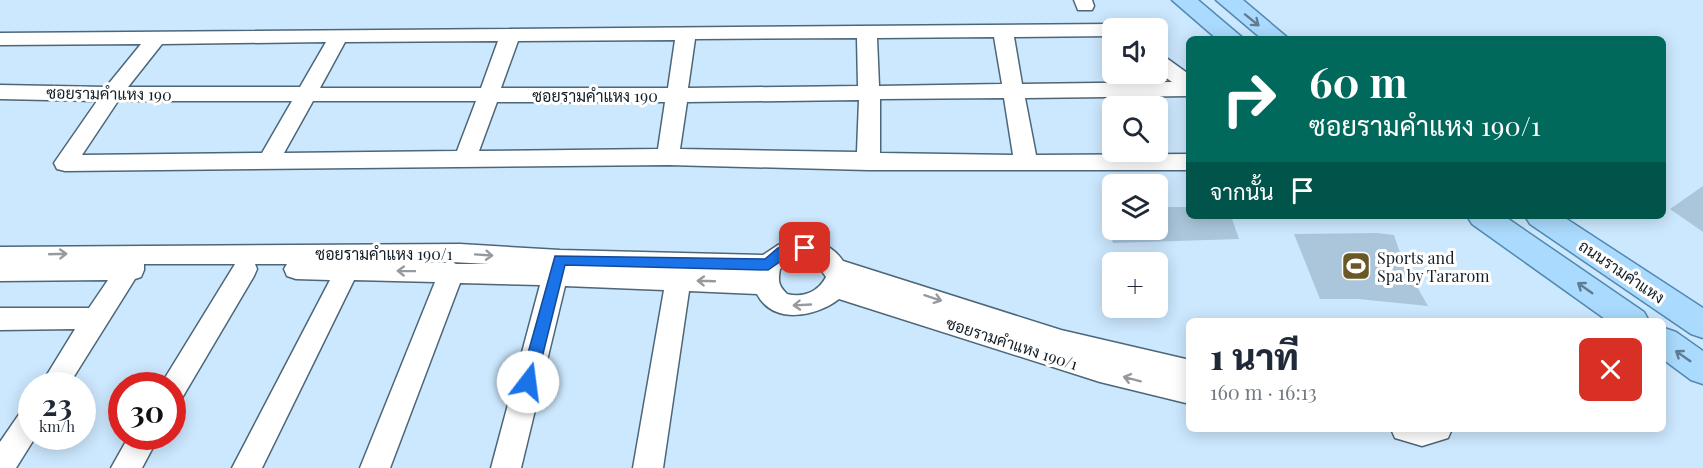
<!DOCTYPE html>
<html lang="th">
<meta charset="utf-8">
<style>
:root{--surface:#fff;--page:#f2f2f3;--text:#1f2937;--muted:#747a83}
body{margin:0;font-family:"Playfair Display",Sarabun,serif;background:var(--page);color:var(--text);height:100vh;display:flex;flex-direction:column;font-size:22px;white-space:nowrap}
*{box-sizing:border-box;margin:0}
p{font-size:20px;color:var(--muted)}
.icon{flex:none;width:33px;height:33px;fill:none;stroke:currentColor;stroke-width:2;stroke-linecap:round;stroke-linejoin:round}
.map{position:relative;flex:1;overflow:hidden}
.drawer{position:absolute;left:1186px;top:318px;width:480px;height:114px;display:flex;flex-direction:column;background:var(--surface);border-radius:9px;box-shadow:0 3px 15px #0003}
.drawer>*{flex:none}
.hud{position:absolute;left:1186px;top:36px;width:480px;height:183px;border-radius:9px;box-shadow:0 3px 15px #0003;background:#00695c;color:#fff;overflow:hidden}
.controls{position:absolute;left:1102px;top:18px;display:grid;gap:12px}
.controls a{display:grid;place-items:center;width:66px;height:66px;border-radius:9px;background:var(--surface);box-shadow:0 3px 15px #0003;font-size:30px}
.speed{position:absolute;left:18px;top:372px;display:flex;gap:12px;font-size:30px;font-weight:700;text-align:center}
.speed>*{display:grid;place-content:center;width:78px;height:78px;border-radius:50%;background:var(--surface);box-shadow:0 3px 15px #0003;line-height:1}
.speed small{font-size:15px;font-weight:400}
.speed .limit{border:9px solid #d22;background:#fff;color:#111}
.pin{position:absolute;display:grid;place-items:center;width:51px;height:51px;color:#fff;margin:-26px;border-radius:12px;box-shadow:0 3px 9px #0006}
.me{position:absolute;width:66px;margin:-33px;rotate:15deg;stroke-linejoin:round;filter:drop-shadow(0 0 4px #0008)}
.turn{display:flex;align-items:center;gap:21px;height:126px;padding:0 24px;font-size:27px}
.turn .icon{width:78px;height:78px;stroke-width:2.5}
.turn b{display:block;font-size:42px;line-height:51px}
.then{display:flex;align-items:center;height:57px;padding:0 24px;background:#0003;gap:12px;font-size:22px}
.round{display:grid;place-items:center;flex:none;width:63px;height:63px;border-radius:9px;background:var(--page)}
.overview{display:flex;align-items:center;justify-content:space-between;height:102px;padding:0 24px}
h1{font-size:36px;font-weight:800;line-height:45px}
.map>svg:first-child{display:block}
</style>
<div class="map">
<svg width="1703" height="468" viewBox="0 0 1703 468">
<rect width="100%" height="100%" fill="#cce8fe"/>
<path fill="#abc6db" d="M 1703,186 L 1703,232 L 1670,209 Z
M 1102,206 L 1113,206 L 1113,230 L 1158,230 L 1158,207 L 1190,207 L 1190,216 L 1231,216 L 1239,239 L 1113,243 Z
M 1377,233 L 1394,235 L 1403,262 L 1428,306 L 1358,299 L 1320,299 L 1294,234 Z"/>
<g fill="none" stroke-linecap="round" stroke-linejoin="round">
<g stroke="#4d6678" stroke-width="3">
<path id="minor" d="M 1074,0 L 1092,0 L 1094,6 L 1092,10 L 1078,10 Z
M 1113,24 L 1122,28 L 1113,28 L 1113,36 L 1014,37 L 1022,84 L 1172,82 L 1158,72 L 1158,56 L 1165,57 L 1190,75 L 1190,96 L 1025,98 L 1036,155 L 1190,154 L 1190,170 L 868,170 L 668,165 L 65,171 L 57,169 L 54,163 L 97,101 L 0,99 L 0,85 L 106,87 L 141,44 L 0,45 L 0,33 ZM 994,37 L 1002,84 L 879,86 L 877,38 ZM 857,38 L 858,86 L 688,88 L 695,39 ZM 675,40 L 668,88 L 501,88 L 518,41 ZM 498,41 L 481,88 L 320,88 L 345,42 ZM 326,42 L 300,87 L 128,87 L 162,44 ZM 1004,98 L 1013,155 L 880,153 L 880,99 ZM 859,100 L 857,152 L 680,149 L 687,102 ZM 118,101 L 292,101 L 262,153 L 82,155 ZM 313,101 L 476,101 L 457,151 L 284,153 ZM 497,102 L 665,102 L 658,149 L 479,151 Z
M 797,239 C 816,239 832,245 843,261 L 1061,330 L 1190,360 L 1190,404 L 1100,382 L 839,299 C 816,317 773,325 757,294 L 689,291 L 663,468 L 633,468 L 664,290 L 565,286 L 521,468 L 491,468 L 540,285 L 460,283 L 390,468 L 360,468 L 435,282 L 354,280 L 262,468 L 232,468 L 330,280 L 296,279 L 287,276 L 284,269 L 287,264 L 255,264 L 257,269 L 254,276 L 182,398 L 172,402 L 172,386 L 160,386 L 235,264 L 144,264 L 144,270 L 141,277 L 135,279 L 68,386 L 40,386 L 75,329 L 0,330 L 0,308 L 89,308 L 108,280 L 0,281 L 0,247 L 460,244 L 560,250 L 763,255 L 778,245 ZM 808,258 L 817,264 L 826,277 C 818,292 804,298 787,294 C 778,285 778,281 780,269 L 794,259 ZM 452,262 L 489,264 L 456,264 ZM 452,262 L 449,263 L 421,263 Z
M 32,407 L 32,436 L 36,436 L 16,468 L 0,468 L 0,442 L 22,410 Z
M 1391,429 L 1452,429 L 1448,438 L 1422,446 L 1395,438 Z
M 129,436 L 159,436 L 142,468 L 111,468 Z"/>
</g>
<g stroke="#5189b1" stroke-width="3">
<path id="major" d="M 1172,0 L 1198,0 L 1244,39 L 1217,39 Z
M 1216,0 L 1243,0 L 1289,39 L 1262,39 Z
M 1467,216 L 1504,216 L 1644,312 L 1649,321 L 1608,321 L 1472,224 Z
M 1525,216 L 1562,216 L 1703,308 L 1703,338 L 1691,334 L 1530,224 Z
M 1664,328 L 1676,332 L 1703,351 L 1703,384 L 1691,380 L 1664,360 Z"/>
</g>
<use href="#minor" fill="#fff" fill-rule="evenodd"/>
<use href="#major" fill="#aadafd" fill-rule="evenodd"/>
</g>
<defs><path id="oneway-shaft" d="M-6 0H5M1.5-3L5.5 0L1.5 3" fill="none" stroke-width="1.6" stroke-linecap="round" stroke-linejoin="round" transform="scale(1.5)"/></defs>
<g stroke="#607c92">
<use href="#oneway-shaft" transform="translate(1252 20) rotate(39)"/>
<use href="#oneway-shaft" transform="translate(1585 288) rotate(-145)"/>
<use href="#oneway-shaft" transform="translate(1683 356) rotate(-145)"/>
</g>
<g stroke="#969a9e">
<use href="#oneway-shaft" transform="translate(58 254) rotate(-2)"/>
<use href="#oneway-shaft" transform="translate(484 255) rotate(4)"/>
<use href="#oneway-shaft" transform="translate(406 271) rotate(-179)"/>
<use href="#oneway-shaft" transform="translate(706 281) rotate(-178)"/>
<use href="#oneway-shaft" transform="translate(933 298) rotate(18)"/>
<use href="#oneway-shaft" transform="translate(802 305) rotate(177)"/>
<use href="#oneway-shaft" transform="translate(1132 379) rotate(-165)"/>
</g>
<path fill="#1a73e8" stroke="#114b97" stroke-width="1.5" d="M 805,243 L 812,248 L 809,252 L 787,257 L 768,270 L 565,265 L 536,382 L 533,387 L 528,389 L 522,387 L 520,382 L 555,256 L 765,259 L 778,248 Z"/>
<defs>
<g id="stadium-square" transform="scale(1.5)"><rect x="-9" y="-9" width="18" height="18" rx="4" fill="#695926" stroke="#fff"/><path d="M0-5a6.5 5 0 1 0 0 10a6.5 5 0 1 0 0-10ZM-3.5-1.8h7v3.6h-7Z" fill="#fff"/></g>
</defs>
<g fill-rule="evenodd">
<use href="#stadium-square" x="1356" y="266"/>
</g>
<g text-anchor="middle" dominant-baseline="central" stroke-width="6" stroke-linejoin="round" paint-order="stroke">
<g font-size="16" fill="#151f27" stroke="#fff">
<text transform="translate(109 93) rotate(1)">ซอยรามคำแหง 190</text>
<text x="595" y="95">ซอยรามคำแหง 190</text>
<text x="384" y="253">ซอยรามคำแหง 190/1</text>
<text transform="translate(1622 271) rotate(34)">ถนนรามคำแหง</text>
<text transform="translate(1012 343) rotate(18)">ซอยรามคำแหง 190/1</text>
</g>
<g font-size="16" fill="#151f27" stroke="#fff" text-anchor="start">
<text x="1377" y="257">Sports and<tspan x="1377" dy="18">Spa by Tararom</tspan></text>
</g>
</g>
</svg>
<div class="controls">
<a><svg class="icon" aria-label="sound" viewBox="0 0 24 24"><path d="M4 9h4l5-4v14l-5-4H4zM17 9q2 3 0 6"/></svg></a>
<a><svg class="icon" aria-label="search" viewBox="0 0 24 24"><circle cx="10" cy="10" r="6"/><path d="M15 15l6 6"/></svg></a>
<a><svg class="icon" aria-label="layers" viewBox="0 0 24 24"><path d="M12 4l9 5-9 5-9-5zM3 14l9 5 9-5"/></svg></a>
<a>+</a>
</div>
<div class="speed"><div>23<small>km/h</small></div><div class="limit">30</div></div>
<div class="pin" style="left:805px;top:248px;background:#d93025"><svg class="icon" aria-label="arrive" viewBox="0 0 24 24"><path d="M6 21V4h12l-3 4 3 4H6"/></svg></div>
<svg class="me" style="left:528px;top:382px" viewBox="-20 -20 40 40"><circle r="19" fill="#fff"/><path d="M0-13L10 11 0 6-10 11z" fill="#1a73e8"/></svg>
<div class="hud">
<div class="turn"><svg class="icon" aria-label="right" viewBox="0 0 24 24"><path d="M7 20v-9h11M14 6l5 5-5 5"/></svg><div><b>60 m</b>ซอยรามคำแหง 190/1</div></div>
<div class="then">จากนั้น<svg class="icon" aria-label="arrive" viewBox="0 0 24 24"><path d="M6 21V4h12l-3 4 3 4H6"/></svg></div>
</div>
<section class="drawer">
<div class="overview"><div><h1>1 นาที</h1><p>160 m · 16:13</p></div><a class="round" style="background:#d93025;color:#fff"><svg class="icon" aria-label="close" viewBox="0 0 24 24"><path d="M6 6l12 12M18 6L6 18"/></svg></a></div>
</section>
</div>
